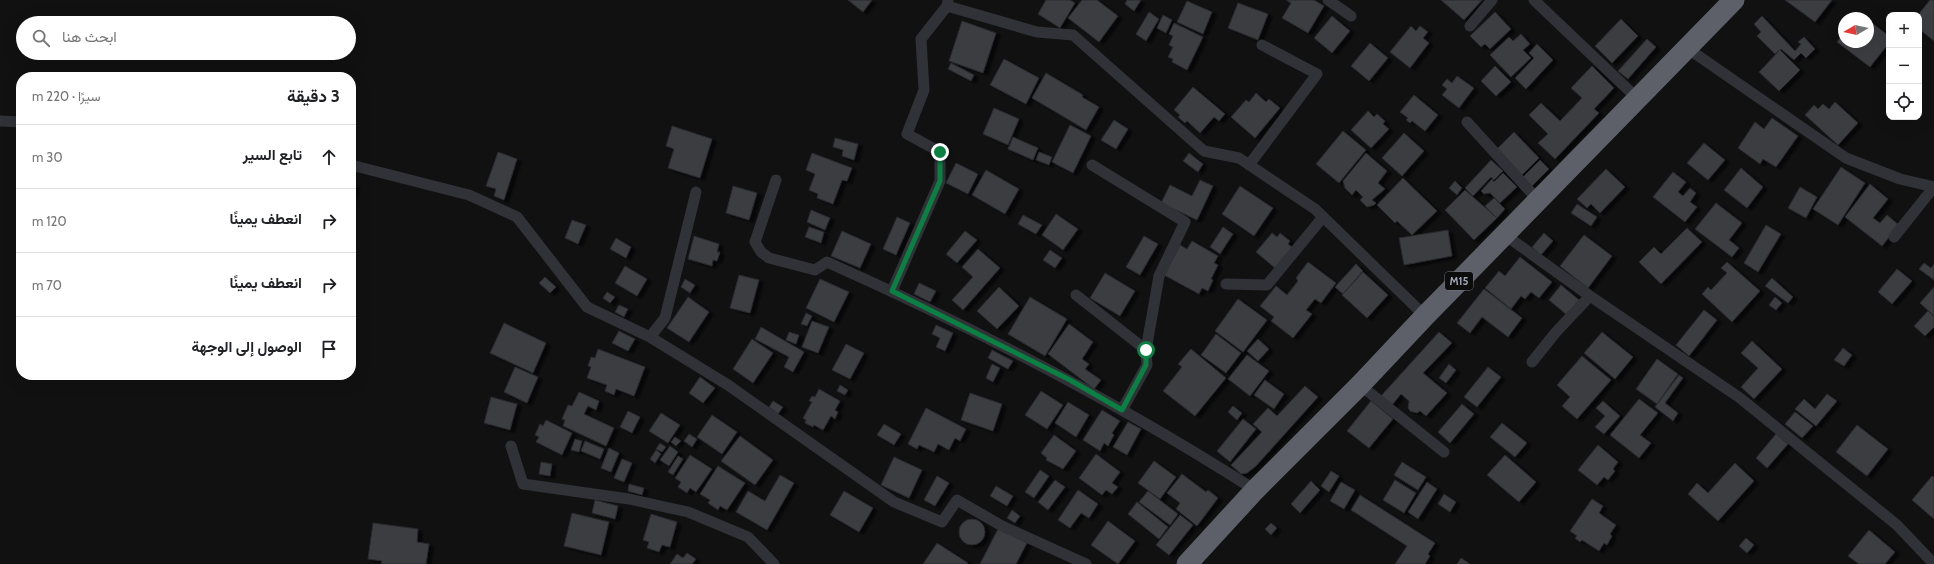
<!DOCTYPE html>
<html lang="ar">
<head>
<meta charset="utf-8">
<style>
	:root { --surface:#fff; --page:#f2f2f2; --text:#202124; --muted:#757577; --line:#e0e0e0 }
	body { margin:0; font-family:Cabin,Vazirmatn,sans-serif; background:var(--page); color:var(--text); direction:rtl }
	.controls { position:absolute; right:12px; top:12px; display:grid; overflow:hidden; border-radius:8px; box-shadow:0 4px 16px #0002 }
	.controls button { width:36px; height:36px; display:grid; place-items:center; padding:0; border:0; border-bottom:1px solid var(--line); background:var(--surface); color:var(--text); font:20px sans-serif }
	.compass { position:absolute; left:1838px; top:12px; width:36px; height:36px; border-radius:50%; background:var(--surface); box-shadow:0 4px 16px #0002; rotate:261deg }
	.stop { position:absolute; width:12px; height:12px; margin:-9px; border:3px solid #0b8043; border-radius:50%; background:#fff }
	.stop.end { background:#0b8043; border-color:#fff; box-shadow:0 1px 4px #0008 }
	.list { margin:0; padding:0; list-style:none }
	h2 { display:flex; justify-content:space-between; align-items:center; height:52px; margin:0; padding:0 16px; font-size:17px }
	h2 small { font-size:13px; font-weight:400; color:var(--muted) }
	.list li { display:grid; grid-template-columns:26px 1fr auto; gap:12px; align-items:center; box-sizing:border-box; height:64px; padding:0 16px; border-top:1px solid var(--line) }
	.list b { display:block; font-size:15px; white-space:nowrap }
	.list em { font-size:13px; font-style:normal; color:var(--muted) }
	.icon { flex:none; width:22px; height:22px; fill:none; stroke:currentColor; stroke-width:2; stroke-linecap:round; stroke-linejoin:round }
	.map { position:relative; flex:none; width:1934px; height:564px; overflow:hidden; direction:ltr }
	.search { position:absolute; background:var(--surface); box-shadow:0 4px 16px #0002; left:16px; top:16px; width:340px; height:44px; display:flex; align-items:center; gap:10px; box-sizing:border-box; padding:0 14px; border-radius:22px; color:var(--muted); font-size:15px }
	.panel { position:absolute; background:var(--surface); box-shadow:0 4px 16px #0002; left:16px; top:72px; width:340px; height:308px; border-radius:16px; direction:rtl }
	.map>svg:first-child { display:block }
</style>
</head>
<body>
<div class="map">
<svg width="1934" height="564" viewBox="0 0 1934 564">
	<defs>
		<filter id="shadow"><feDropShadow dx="4.5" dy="2.5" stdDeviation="1" flood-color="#0009"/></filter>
	</defs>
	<rect width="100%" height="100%" fill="#111112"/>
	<path fill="#3a3c41" stroke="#2a2a2f" filter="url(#shadow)" d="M848,0H872L863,12Z
		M1046,0H1070L1075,3L1060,28L1038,14Z
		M1082,0H1097L1118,16L1099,42L1068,18Z
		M1127,0H1141L1134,11L1125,4Z
		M1286,0H1314L1324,6L1308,33L1282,18L1291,3Z
		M1441,0H1482L1464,20Z
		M1785,0H1832L1815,22Z
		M1930,0H1934V41L1919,29L1918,15Z
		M1187,1L1212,12L1203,34L1177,22Z
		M1238,3L1268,14L1258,40L1228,28Z
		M1149,12L1159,19L1146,41L1136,34Z
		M1495,12L1511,29L1490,49L1485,44L1481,47L1470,36Z
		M1163,15L1172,20L1166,33L1157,28Z
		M1332,16L1350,31L1332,53L1314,38Z
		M1762,16L1795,51L1801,44L1798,42L1804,37L1815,49L1806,58L1801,53L1794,60L1781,49L1775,54L1757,36L1761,32L1754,24Z
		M1621,19L1638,36L1612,63L1595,46Z
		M1868,20L1889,36V43L1870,67L1837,42L1844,33V42H1868Z
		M962,21L996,33L983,73L949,61Z
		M1174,23L1203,37L1187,70L1172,62L1173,59L1168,57L1173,47L1169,45L1173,36L1169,34Z
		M1411,26L1416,31L1420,26L1428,32L1423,38L1429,43L1410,68L1390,52Z
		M1521,34L1530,44L1523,50L1531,58L1511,77L1490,55L1509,37L1513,41Z
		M1647,39L1656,47L1628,79L1618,71Z
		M1370,43L1388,58L1369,81L1351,66Z
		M1537,44L1553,60L1526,89L1515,78L1534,58L1529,53Z
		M1780,50L1800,70L1779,91L1759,72Z
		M1004,59L1039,78L1026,104L990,85Z
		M951,63L974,75L971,81L948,69Z
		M1495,66L1511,82L1496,96L1481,81Z
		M1592,66L1614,88L1594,109L1599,113L1555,159L1538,143L1548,134L1529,115L1541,103L1560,121L1582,98L1571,88Z
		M1046,73L1083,95L1082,97L1099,107L1086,130L1032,98Z
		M1457,76L1474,88L1459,108L1442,95L1447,89L1442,85L1447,79L1452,83Z
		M1193,87L1225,114L1219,121L1214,117L1200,133L1187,121L1185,123L1178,117L1180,115L1174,110Z
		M1256,93L1266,102L1269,99L1280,108L1255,138L1231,117L1246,100L1249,102Z
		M1414,95L1438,115L1425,131L1412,121L1410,123L1406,120L1408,118L1400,112Z
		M1835,102L1858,123L1838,145L1805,115L1814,105L1818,109L1823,104L1829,109Z
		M994,108L1019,119L1008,145L983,134Z
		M1368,111L1374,117L1377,114L1385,121L1383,124L1389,129L1371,148L1351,130Z
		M1772,118L1798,136L1776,167L1763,159L1760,164L1738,148L1755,122L1764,129Z
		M1114,120L1128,129L1116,149L1101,140Z
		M1070,125L1091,136L1073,173L1052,162Z
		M672,126L712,139L700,178L668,168L674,149L666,146Z
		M1343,131L1366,150L1339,183L1316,164Z
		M1514,132L1539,158L1520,177L1495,151Z
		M1404,133L1424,151L1402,176L1382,158Z
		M1013,137L1038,148L1033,160L1008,149Z
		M835,138L858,144L854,160L842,156L843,150L833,147Z
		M1704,143L1725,160L1708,180L1687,163Z
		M498,152L517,159L504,200L494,196L496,189L486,186Z
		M1039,152L1052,157L1049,165L1036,160Z
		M812,153L852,168L847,181L842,180L833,204L817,198L818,194L809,190L815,174L806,170Z
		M1189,153L1203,164L1198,172L1183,161Z
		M1366,153L1387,171L1378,183L1385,189L1372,200L1376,203L1374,205L1367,207L1360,200L1363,197L1356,190L1352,195L1345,188L1343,181Z
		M1491,160L1503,171L1494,180L1491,177L1473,196L1465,188Z
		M1540,160L1549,169L1531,187L1522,178Z
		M956,163L978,174L968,194L946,183Z
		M1841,167L1865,183L1838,225L1813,209Z
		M1741,168L1763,187L1747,208L1724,190Z
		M1606,169L1625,187L1600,213L1591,204L1587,208L1577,199Z
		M986,170L1019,189L1005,214L972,195Z
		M1673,172L1686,182L1678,192L1683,196L1690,188L1696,193L1690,202L1697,207L1685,222L1653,197Z
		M1503,173L1517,187L1500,203L1490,193L1484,194L1481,191L1492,179L1494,182Z
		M1403,178L1437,211L1412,235L1397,221L1395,223L1377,205Z
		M1200,180L1213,186L1197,220L1161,203L1170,185L1192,196Z
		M1455,181L1462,188L1457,195L1449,188Z
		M351,184L355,185L351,202Z
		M1870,184L1888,199L1873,218L1880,223L1887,215L1899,225L1882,246L1845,217Z
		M733,186L757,193L749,220L726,213Z
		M1240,186L1273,208L1254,236L1222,214Z
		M1800,187L1817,197L1806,218L1788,208Z
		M1465,190L1497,218L1474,240L1445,210Z
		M1494,198L1505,209L1497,218L1485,206Z
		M1716,203L1742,223L1729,240L1739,248L1732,257L1695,229Z
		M1577,204L1597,217L1591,226L1571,213Z
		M811,210L830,218L825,230L807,222Z
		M1056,214L1078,229L1063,250L1042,235Z
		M1023,215L1042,225L1036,234L1018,224Z
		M897,217L910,223L896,255L883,249Z
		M572,220L586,225L578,244L565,238Z
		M1766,225L1781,234L1758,272L1744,263Z
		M809,227L824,232L821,243L805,237Z
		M1223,227L1233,234L1220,254L1210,247Z
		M1687,228L1702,242L1661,284L1639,262L1654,247L1661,254Z
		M1448,230L1452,256L1404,265L1399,238Z
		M842,231L871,244L860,268L831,256Z
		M965,231L977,240L957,263L946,254Z
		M1272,233L1277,237L1280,233L1290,241L1288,244L1293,248L1276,269L1256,252Z
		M1544,233L1553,241L1541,255L1532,247Z
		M1584,235L1612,256L1588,288L1560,266Z
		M694,236L719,244L717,252H720L717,261L713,260L712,266L688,259Z
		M1144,236L1158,244L1140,275L1126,267Z
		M616,238L631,247L626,258L610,249Z
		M1192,241L1218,256L1214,263L1218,265L1211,279L1213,280L1208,291L1202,288L1199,294L1164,275L1180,245L1187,249Z
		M978,249L1000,268L963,310L952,300L973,277L962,267Z
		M1050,250L1062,258L1055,268L1043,260Z
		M1520,257L1552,282L1539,298L1531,292L1525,299L1521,296L1511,309L1485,288L1499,271L1505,276Z
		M1308,262L1336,283L1321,303L1315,299L1306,310L1312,314L1293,338L1271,321L1274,317L1260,306L1276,286L1287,295L1298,281L1296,278Z
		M1727,262L1760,291L1732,322L1702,294L1708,287L1711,290L1727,273L1721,268Z
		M1924,263L1931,268L1934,264V280L1919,269Z
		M1356,264L1363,271L1343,294L1335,287Z
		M625,266L647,279L637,296L615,283Z
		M1897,269L1912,281L1892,304L1878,292Z
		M1363,272L1388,295L1367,318L1342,295Z
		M1105,273L1135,291L1120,316L1090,298Z
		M739,275L759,280L750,313L730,308Z
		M545,277L556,287L550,293L539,283Z
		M1772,278L1793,297L1788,303L1765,286Z
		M685,279L695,285L690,293L681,287Z
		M820,279L849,292L834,322L806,308Z
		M919,283L936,291L930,302L914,294Z
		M1561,285L1579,300L1567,315L1549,300Z
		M999,287L1019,306L997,329L977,311Z
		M1934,287V316L1920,303Z
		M1484,289L1522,318L1508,337L1482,317L1470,333L1457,323Z
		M607,292L615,297L610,303L603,298Z
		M688,297L709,312L689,342L667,328Z
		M1030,297L1067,319L1045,356L1008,334Z
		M1775,297L1782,303L1776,310L1769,305Z
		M1238,299L1267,320L1243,352L1215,331Z
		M619,305L628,309L624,317L615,312Z
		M1704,310L1717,320L1689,356L1676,345Z
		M1928,311L1934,317V327L1925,336L1914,326Z
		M806,313L812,316L807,326L801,324Z
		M812,321L829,327L818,353L802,347Z
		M504,323L546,343L533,373L490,353Z
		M1069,324L1093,342L1082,359L1089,364L1085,369L1101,380L1094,389L1048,354Z
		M936,325L953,333L945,351L936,347L940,338L932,334Z
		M761,327L804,352L793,372L784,367L789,357L755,339Z
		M619,331L635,339L628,351L612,343Z
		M789,332L799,335L796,344L786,340Z
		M1439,332L1452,343L1423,373L1447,393L1426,416L1420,411L1417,413L1410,411L1408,408L1409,401L1401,394L1392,405L1381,396Z
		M1602,332L1633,357L1615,379L1584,353Z
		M1216,334L1241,353L1226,373L1201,355Z
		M752,339L773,353L753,383L733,369Z
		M1258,339L1269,349L1258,361L1247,351Z
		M1752,341L1782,369L1754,399L1741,387L1758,368L1741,353Z
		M846,344L864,353L850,379L832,370Z
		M1843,348L1852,355L1844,366L1834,360Z
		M598,349L645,367L634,396L616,389L614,395L605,391L607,385L587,378L591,367L588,366L591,357L595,358Z
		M1191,349L1226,378L1195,416L1163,391L1182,367L1178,364Z
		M992,350L1013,361L1008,369L988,358Z
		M1247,355L1269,371L1250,396L1228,379Z
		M1582,356L1611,380L1577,419L1562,406L1570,397L1557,385Z
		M1657,359L1678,374L1657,404L1636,389Z
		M992,364L1000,368L993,382L986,378Z
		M1449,364L1456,370L1446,383L1439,378Z
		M515,367L538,377L527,403L504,392Z
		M1488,367L1501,377L1477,407L1464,397Z
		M1679,375L1683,378L1665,403L1678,413L1673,421L1655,407Z
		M700,377L715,388L703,403L689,393Z
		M1265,380L1284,394L1274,409L1254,395Z
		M840,385L848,390L845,395L837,391Z
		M1305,386L1318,397L1256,466L1247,473L1241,474L1231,465L1262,432L1253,424L1268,408L1277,416Z
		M819,389L840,401L835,410L838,412L835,419L831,416L823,430L814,425L813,427L805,423L806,420L803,418L812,402L809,401L812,396L815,397Z
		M1041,391L1063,405L1047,429L1025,415Z
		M579,392L599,401L596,410L588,406L584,414L614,428L606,446L563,426L565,420L562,419L568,405L572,406Z
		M970,393L1002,404L993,431L961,420Z
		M1827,394L1837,401L1816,426L1795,409L1804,399L1815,409Z
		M491,397L517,404L510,430L484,423Z
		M1639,399L1658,413L1640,435L1651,443L1639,458L1610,435Z
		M773,401L783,407L778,414L769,407Z
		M1371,401L1393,419L1369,448L1347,431Z
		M1603,401L1620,416L1604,434L1595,427L1605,416L1596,408Z
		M1068,402L1089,415L1076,437L1055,423Z
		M1462,404L1474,414L1450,443L1438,432Z
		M1233,406L1242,413L1237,420L1228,412Z
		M926,408L966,429L960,441L955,438L949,450L938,444L934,452L919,445L917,449L908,444Z
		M1102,410L1120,421L1112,433L1114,435L1108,446L1104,443L1100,451L1083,440Z
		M628,411L640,417L632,433L620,427Z
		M1795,412L1813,426L1802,438L1785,424Z
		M661,413L680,425L668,443L649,431Z
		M712,415L737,432L722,454L697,437Z
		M1243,419L1256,429L1230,462L1217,451Z
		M546,420L572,433L562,455L536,442L539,437L535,435L540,424L543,426Z
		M1128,422L1141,429L1127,455L1113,447Z
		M1502,423L1527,443L1515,457L1490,437Z
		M884,424L901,434L894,445L877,435Z
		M1857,425L1888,449L1867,476L1836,452Z
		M689,434L697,439L692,447L684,441Z
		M1776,434L1788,444L1767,468L1756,458Z
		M1054,435L1076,451L1063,469L1046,460L1047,458L1041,453Z
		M740,436L773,460L755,485L721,461Z
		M675,437L681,441L676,446L671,442Z
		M575,439L582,441L579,452L571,450Z
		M585,441L604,449L600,459L581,451Z
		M660,443L666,447L662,452L656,449Z
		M1598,445L1618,462L1613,469L1615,471L1608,480L1604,477L1597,485L1578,470Z
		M670,446L678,452L669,466L660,460Z
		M609,448L619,453L611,472L601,468Z
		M656,450L661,454L655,463L650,459Z
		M1096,454L1120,472L1112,483L1118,487L1112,494L1106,490L1102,495L1079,478Z
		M690,455L712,469L696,492L690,488L687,493L678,487L681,482L675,478Z
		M1505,455L1536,482L1519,502L1487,475Z
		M678,456L683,459L673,475L668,472Z
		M894,457L922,470L909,498L881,485Z
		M622,459L632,463L624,482L614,478Z
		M1154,461L1176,477L1160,499L1138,483Z
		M541,462L552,464L550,476L539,474Z
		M1402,462L1426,477L1418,490L1394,475Z
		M1735,463L1754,481L1718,521L1688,494L1697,483L1708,493Z
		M718,466L745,483L727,510L720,506L718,510L708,503L710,500L700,494Z
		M1040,470L1049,476L1034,498L1025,492Z
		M1331,471L1339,476L1329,492L1321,486Z
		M1182,474L1206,492L1208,490L1218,498L1197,526L1176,509L1180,503L1167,493Z
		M780,475L794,483L767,530L736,512L748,491L765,501Z
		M937,476L949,483L935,506L924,500Z
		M1932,476L1934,477V519L1912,500Z
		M1055,480L1065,487L1048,510L1038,502Z
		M1395,480L1416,493L1404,513L1383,500Z
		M1311,481L1320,490L1300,513L1291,504Z
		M1341,482L1355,490L1344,509L1330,501Z
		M1427,482L1437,489L1418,519L1408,512Z
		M629,484L644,488L642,495L628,491Z
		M996,486L1013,496L1007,506L990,496Z
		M1078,490L1098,504L1089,518L1081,513L1070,528L1058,520Z
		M844,491L873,508L859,532L830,515Z
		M1148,491L1178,514L1170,525L1139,502Z
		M1444,494L1456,502L1450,512L1438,504Z
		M1360,495L1435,543L1428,554L1430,556L1425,564H1395L1407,546L1351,510Z
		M1592,499L1603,506L1599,513L1616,525L1610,534L1612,536L1607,545L1604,543L1599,551L1582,540L1580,542L1575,538L1577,536L1570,531Z
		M595,500L618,506L615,519L592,513Z
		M1137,502L1168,527L1159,539L1128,514Z
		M1012,510L1020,516L1015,523L1007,518Z
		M572,513L609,522L601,555L564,546Z
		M651,514L677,522L670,547L662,545L659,552L647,548L649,542L643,540Z
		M1180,515L1193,525L1169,555L1156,545Z
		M959 532a13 13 0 1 1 26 0a13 13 0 1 1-26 0Z
		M1108,521L1135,541L1118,564L1091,545Z
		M373,523L418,529L417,542L429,544L426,564H381L382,561L368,559Z
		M1271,523L1277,528L1271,535L1265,529Z
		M998,529L1027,543L1016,564H980Z
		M1869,530L1895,552L1885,564H1859L1848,556Z
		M1746,538L1754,545L1747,553L1739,546Z
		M937,543L968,563L967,564H923Z
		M687,553L696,559L692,564H670L677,554L683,558Z
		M1461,558L1470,564H1457Z"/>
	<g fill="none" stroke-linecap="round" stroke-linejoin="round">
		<path stroke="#313238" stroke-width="11" d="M1328,0L1351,16
			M1534,0L1638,99
			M947,6L1037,32L1073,35L1204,151L1239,158L1315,209L1425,316
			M1470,26L1492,0
			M1687,48L1846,158L1900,179L1934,187
			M0,121L21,122
			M1467,122L1538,200
			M351,165L469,195L517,217L587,307L650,337L728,385L894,502L942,522L957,500L1002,526L1086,564
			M1092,165L1185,222L1159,276L1146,350L1147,365L1122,410
			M1249,165L1317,74L1262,45
			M776,180L755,242L761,252L769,258L815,270L827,262C975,328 1119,403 1255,490
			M1505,235L1590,296L1740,398L1897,525L1934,564
			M1894,237L1934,187
			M1226,284L1267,285L1323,217
			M892,291L940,181V152L907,134L924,90L921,39L947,6L948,0
			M1076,295L1146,350
			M650,337L665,318L696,192
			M1532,362L1556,332L1590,296
			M1360,385L1444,452
			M511,446L523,484L629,499L688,512L748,537L774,564"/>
		<path stroke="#5d6069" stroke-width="21" d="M1187,564L1255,490L1360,385L1425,316L1734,0"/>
	</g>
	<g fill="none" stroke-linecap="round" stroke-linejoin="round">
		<path stroke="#0b8043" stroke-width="5" d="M940,152V181L892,291L1070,380L1122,410L1146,365V350"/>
	</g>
	<g text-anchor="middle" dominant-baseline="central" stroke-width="4" stroke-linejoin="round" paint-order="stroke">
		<rect fill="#0c0c0d" stroke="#747883" stroke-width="1" x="1445" y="272" width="28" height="18" rx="3"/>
		<g font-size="11" font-weight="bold" fill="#a0a7b5">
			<text x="1459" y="281">M15</text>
		</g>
	</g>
</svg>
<div class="controls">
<button>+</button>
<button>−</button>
<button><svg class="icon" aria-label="locate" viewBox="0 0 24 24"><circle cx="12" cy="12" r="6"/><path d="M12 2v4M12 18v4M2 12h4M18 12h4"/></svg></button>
</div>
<svg class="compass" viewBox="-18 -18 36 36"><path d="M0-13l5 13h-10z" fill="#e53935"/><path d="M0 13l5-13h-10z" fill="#757577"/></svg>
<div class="stop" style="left:1146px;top:350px"></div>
<div class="stop end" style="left:940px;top:152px"></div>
<div class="search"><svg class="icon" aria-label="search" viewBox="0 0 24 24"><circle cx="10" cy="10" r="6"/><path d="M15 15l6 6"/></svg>ابحث هنا</div>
<section class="panel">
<h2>3 دقيقة<small>سيرًا · 220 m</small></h2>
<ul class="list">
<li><svg class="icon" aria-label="ahead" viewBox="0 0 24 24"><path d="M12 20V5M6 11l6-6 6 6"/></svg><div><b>تابع السير</b></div><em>30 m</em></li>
<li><svg class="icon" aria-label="right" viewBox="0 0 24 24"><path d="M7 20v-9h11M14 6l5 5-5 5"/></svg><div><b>انعطف يمينًا</b></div><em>120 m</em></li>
<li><svg class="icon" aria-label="right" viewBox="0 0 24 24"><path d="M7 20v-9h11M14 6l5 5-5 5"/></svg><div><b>انعطف يمينًا</b></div><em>70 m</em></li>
<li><svg class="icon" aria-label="arrive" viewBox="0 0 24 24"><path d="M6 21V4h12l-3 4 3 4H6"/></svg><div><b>الوصول إلى الوجهة</b></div></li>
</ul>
</section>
</div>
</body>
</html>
